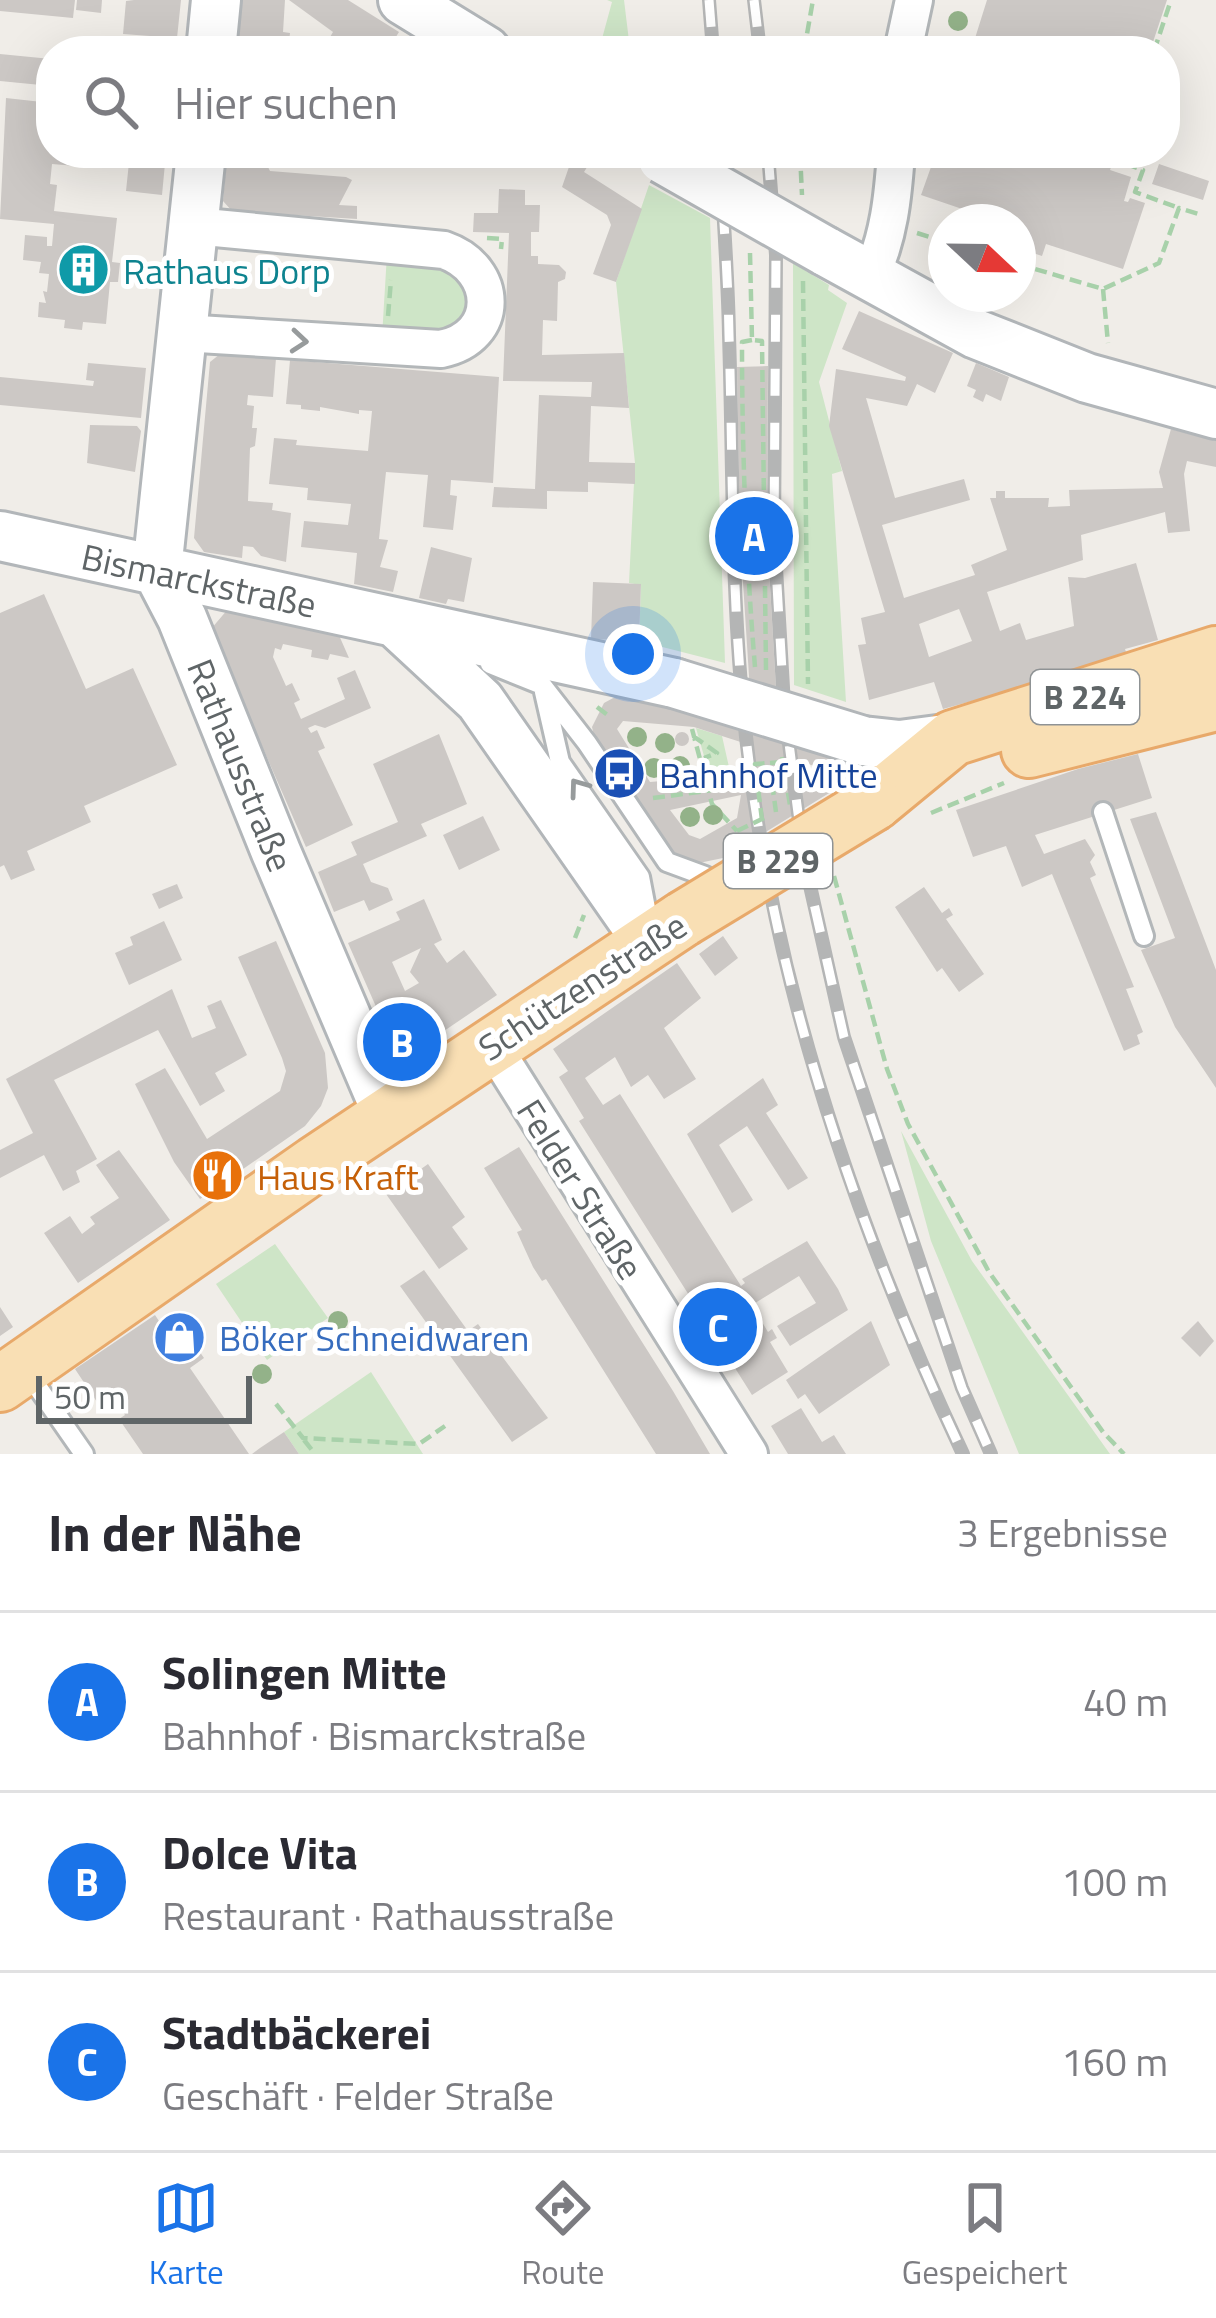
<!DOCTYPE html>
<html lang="de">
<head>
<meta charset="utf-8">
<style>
	:root { --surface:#fff; --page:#f2f2f3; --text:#2b2b33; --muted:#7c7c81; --line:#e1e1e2; --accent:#1a73e8 }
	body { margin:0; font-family:"Titillium Web",sans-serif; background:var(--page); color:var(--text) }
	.compass { position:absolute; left:928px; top:204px; width:108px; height:108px; border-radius:50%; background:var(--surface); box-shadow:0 12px 48px #0002; rotate:112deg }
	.scale { position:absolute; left:36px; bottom:30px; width:216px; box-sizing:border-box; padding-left:12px; border:6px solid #5f6567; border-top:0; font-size:33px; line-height:42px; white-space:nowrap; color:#5f6567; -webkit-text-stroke:9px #fff; paint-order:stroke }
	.you { position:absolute; left:633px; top:654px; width:42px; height:42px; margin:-30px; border:9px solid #fff; border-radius:50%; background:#1a73e8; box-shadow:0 0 0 18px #1a73e833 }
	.badge { display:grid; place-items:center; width:78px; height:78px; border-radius:50%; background:var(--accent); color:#fff; font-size:39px; font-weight:700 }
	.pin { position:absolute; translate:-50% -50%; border:6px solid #fff; box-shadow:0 3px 12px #0006 }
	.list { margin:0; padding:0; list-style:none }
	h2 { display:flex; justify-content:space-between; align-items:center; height:156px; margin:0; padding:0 48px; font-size:51px }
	h2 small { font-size:39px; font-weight:400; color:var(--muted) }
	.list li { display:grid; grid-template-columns:78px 1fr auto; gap:36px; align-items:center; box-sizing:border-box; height:180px; padding:0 48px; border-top:3px solid var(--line) }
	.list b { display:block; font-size:45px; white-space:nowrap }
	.list p { margin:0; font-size:39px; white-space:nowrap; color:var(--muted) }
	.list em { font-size:39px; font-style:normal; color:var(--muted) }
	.icon { flex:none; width:66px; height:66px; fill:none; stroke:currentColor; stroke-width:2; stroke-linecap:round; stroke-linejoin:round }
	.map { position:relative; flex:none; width:1216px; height:1454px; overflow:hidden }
	.search { position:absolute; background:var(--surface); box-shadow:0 12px 48px #0002; left:36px; right:36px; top:36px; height:132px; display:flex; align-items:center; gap:30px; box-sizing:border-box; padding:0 42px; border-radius:48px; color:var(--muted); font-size:45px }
	.sheet { height:696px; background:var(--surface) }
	nav { display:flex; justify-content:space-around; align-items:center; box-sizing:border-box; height:168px; border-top:3px solid var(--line); background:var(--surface); font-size:33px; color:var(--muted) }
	nav a { display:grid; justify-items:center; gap:6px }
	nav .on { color:var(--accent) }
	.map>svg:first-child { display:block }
</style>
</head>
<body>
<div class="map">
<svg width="1216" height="1454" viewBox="0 0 1216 1454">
	<rect width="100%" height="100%" fill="#f0ede8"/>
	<path fill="#cee5c7" d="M607,0H624L629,41L690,36L692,51H593L591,44L600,46L612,2Z
		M649,185L710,218L725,663L639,641L641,585L629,583L635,463L616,282Z
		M387,254L472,277L464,330L382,337Z
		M793,263L829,285L828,290L847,303L819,382L842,471L832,474L846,702L794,685Z
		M696,728L722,736L731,776L710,777Z
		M901,1131L972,1261L1110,1454H1019L931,1241Z
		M275,1244L328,1318L267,1360L216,1284Z
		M371,1372L423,1454H299L284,1432Z"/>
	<path fill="#ccc8c5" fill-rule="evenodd" d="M0,0H75L73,18L0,11Z
		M77,0H102L101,13L76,10Z
		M134,0H181L177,38L123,34L126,1Z
		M242,0H285L283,32L290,33L288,51H237Z
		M289,0H348L399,32L387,51H327L323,49L333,32Z
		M987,0H1167L1150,51H971Z
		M0,54L51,59V86L0,81Z
		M6,98L51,103V153H77L76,166L52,164L50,184L57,185L54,211L117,218L112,262L120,263L118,282H110L106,324L83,322L82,330L64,328L65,320L38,317L39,302L46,303L43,291L47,292L49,274L39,273L41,262L23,260L25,235L47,237V246H52L54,224L0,219Z
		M130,153H166L162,195L126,191Z
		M227,153H273L272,159L265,161L270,171L346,177L352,180L339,205L357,206V219L232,211L223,201Z
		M553,153H596L584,172L642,209L616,282L593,274L611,225L607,215L562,187L570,164Z
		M936,153H1116L1110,170L1131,177L1124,201L1128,202L1130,198L1145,203L1123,269L1046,244L1042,256L1018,248V222H974L977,214L921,195Z
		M1159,164L1209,181L1203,200L1152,184Z
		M499,189L525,190V205H540L539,232H531V256H538V264L559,265L566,272L565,279L558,282L557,321L543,320L542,355L624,353L629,408L591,406L589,462L635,463V484L588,482V492L547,491V509L492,507L494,487L535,489L539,395L591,397L592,382L503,381L509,233L473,232L474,213H498Z
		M859,311L953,353L935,393L917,384L907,406L866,398L895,498L964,479L970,500L882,525L904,598L975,575L971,565L1007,550L990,498H996V491H1005V498H1049L1048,507L1070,506L1069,490L1163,488L1159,472L1171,429L1216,441V467L1187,461L1184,474L1190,531L1168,533L1165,512L1081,535L1083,560L987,592L1000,631L1020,623L1026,640L1074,626L1068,577L1085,578L1136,563L1158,640L1125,649L1128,658L943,709L934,682L869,700L858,645L866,644L861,618L885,612L829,426L836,369L905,381L906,377L842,349ZM959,609L972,641L929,657L919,624Z
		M220,354L276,358L273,397L248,395L247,405L254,406L252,428H257L255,446L250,448L248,501L273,503L272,510L291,513L286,562L261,556L253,547L243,546L242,558L204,552L194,538L210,362Z
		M290,360L499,377L493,483L451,480L450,495L457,496L453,530L423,527L428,475L386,472L379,539L388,540L380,567L398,571L393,592L354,584L357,553L301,547L304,521L348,525L351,504L307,500L308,488L269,484L274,438L297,440L296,445L368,451L372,411L359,410V414L320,407V411L301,409V405L286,404Z
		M88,363L146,368L141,418L0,405V377L93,386L94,381L86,380Z
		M976,363L1009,377L1001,401L986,394L983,402L973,397L976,390L967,386Z
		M768,366L767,535L777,705L751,707L740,536L737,367Z
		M90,425L137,426L141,431L135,472L87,463Z
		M431,547L472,558L464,602L448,599L446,604L419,598Z
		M593,582L641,584L639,641L591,639Z
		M44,594L86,689L133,668L177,765L84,806L91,822L27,851L35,870L11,880L4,865L0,867V613Z
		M228,609L338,633L349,658L330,654L328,660L311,657L312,650L283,644L281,650L275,648L273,657L286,686L292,683L300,700L294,703L301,719L345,699L337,678L355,670L371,708L325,728L315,725L308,728L311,733L317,730L325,748L318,751L353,825L306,847L211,629Z
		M638,696L847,757V777L839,787L723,858L694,864L679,858L666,846L595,740L592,727L604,703L615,697ZM623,721L694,727L750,745L745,774L650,782L617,729ZM790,757L819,768L796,781ZM741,795L737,818L700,839L689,835L670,810Z
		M675 739a7 7 0 1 1 14 0a7 7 0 1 1-14 0Z
		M439,734L467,804L421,824L427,836L363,864L371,882L388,888L393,900L369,911L364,900L334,912L318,872L357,855L351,842L398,822L373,764Z
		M1138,754L1152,798L1035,835L1044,854L1085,839L1095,855L1090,862L1096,875L1090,878L1134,987L1126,989L1143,1032L1137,1035L1140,1044L1124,1051L1052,874L1022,887L1006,846L973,857L956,810L1078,769Z
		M1156,812L1216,970V1088L1175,1027L1141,950L1175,938L1130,819Z
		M483,816L500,850L459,870L443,835Z
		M177,884L183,898L159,909L152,894Z
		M924,887L942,913L949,908L953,915L946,919L984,974L959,992L942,968L937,972L895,907Z
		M424,899L442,940L434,944L447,963L464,950L497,995L416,1050L392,1043L348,943L400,920L396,912ZM421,948L410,972L419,983L405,991L392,962Z
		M164,921L182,960L129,985L115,953L133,945L130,937Z
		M723,936L738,958L715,976L699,954Z
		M276,941L325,1053L328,1088L321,1106L305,1126L200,1199L174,1162L135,1084L165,1068L207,1139L280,1091L286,1071L282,1058L238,957Z
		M677,963L701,998L664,1028L696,1079L664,1099L648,1075L631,1087L615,1057L585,1078L603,1105L620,1094L741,1286L745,1283L742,1279L807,1241L838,1289L848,1310L790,1346L777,1326L816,1303L799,1276L752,1305L768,1332L772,1329L777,1338L770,1342L788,1372L752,1395L579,1121L584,1118L559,1077L568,1071L553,1049Z
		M172,989L192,1038L216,1028L207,1006L221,1000L247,1055L215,1073L225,1091L200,1106L158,1030L54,1080L97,1159L76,1171L80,1182L63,1191L44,1155L0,1178V1150L33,1133L6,1079Z
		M763,1078L778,1105L766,1113L808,1178L788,1190L747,1126L719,1145L753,1200L732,1213L687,1134Z
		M519,1147L673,1391L710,1454H656L546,1279L542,1281L533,1267L517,1232L522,1230L484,1168Z
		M119,1150L170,1220L78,1283L44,1233L70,1216L82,1234L95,1224L90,1217L119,1198L96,1165Z
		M428,1164L465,1217L452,1227L468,1249L439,1269L386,1194Z
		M424,1270L468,1331L478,1324L548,1418L512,1442L400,1286Z
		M0,1307L13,1327L0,1336Z
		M172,1312L204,1358L190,1368L249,1454H143L119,1419L125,1415L115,1399L101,1408L75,1369L155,1315L159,1321Z
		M871,1321L890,1365L819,1414L805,1394L798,1399L786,1380Z
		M1198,1321L1214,1341L1200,1357L1181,1338Z
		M801,1408L822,1442L834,1435L846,1454H788L771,1426Z
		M284,1432L299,1454H252L260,1448Z"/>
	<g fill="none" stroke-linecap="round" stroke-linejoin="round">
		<defs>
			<path id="lane" d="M490,664L542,685L587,743L667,862L705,876
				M544,692L560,762L640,877L648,919
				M1103,812L1144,936
				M25,1369L84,1454"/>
			<path id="street" d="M903,51L914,0
				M870,277C889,238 893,196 896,153
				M182,333L441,349C501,337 499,269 444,250L194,226
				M492,1045L749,1454"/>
			<path id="secondary" d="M403,0L486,51
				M211,51L216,0
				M201,153L157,570L182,618L276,852L388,1115
				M825,251L976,334L1087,378L1216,414
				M0,536L674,683
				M398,625L480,701L648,942
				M863,741L900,745L953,738"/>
			<path id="primary" d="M1029,750L1216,703
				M874,803L953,738L1216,654
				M0,1384L315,1164L683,919"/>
		</defs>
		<use href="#lane" stroke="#b3b7b9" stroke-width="24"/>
		<use href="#street" stroke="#b3b7b9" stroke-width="42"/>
		<use href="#secondary" stroke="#b2b6b9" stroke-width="54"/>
		<use href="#primary" stroke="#e8a96a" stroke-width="60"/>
		<path stroke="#a8d1aa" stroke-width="4.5" stroke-dasharray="12 6" stroke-linecap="butt" d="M522,41L538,51
			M664,51L667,38
			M804,51L813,0
			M1154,51L1171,0
			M610,153L626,162
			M746,153L747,158
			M759,153V157
			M800,153L802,195
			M1119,153L1116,160L1143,170L1135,192L1179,208
			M917,233L946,242
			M487,238L502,239L501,249
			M750,253L752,340L762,341L766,670
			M1018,264L1103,289L1159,263L1179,208L1202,215
			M803,281L808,684
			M1103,289L1108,343
			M388,316L391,280
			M752,340L742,342C742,450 746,559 755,667
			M597,707L609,716
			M692,729L712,804L737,831
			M693,736L717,753L704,758
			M782,757L790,805
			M770,763L783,762
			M772,783L776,812
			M653,798L707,791
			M931,813L1004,783
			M834,876L887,1069L908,1124L989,1272L1103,1432L1124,1454
			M575,938L584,915
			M276,1404L303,1438L419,1444L445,1426
			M304,1440L315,1454"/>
		<use href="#lane" stroke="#fff" stroke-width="18"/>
		<use href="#street" stroke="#fff" stroke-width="36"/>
		<use href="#secondary" stroke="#fff" stroke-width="48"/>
		<use href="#primary" stroke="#f9dfb4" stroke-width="54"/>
		<defs>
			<path id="rail" d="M709,0L713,51
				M754,0L760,51
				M720,153C723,214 728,274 729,335C733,459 731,584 743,707C767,967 852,1219 963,1454
				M768,153L776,255L774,534L784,705L804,859L844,1037L962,1388L991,1454"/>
		</defs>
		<use href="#rail" stroke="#b4b5b5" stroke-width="14"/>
		<use href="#rail" stroke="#fff" stroke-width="9" stroke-dasharray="27" stroke-linecap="butt"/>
		<defs>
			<path id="secondary-bridge" d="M663,159L825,251
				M674,683L863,741"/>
			<path id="primary-bridge" d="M683,919L874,803"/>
		</defs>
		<use href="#secondary-bridge" stroke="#b2b6b9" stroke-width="54" stroke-linecap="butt"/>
		<use href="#primary-bridge" stroke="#e8a96a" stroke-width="60" stroke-linecap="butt"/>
		<path stroke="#a8d1aa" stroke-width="4.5" stroke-dasharray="12 6" stroke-linecap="butt" d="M709,790L757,784
			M762,820L755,764L770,763
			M737,831L764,818"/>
		<use href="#secondary-bridge" stroke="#fff" stroke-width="48"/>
		<use href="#primary-bridge" stroke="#f9dfb4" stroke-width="54"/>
	</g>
	<g fill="#93b289">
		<circle cx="958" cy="21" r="10"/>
		<circle cx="226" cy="273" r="10"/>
		<circle cx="637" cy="737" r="10"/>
		<circle cx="665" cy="743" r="10"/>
		<circle cx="680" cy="766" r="10"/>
		<circle cx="654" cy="768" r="10"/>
		<circle cx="713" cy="815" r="10"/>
		<circle cx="690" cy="817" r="10"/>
		<circle cx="338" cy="1321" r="10"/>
		<circle cx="262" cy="1374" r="10"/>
	</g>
	<defs><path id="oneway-chevron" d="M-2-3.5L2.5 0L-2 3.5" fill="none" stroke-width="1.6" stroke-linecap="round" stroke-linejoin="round" transform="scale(3)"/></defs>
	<g stroke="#979b9c">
		<use href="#oneway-chevron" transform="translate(299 341) rotate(5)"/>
		<use href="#oneway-chevron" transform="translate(578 787) rotate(-126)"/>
	</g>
	<defs>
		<symbol id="building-disc" viewBox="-11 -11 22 22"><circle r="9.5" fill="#0f9aa8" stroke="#fff"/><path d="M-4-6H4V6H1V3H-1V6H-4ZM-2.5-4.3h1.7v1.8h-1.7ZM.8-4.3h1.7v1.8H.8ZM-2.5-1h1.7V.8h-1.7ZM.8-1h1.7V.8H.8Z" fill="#fff"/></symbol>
		<symbol id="bus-disc" viewBox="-11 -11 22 22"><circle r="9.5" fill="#1a4fb4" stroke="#fff"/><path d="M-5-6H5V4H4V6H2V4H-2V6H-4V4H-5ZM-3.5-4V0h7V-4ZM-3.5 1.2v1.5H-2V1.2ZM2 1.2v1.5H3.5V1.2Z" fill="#fff"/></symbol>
		<symbol id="restaurant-disc" viewBox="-11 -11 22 22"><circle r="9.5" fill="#e8710a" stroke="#fff"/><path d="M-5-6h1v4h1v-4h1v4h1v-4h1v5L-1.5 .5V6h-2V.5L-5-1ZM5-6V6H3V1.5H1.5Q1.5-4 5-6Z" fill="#fff"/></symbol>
		<symbol id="shop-disc" viewBox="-11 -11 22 22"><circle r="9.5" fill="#3f7fe0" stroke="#fff"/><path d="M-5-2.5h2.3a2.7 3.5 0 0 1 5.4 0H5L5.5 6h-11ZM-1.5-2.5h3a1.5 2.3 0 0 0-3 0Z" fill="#fff"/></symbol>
	</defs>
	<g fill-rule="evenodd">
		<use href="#building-disc" x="54" y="240" width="59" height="59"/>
		<use href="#bus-disc" x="590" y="744" width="59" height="59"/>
		<use href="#restaurant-disc" x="188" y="1146" width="59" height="59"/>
		<use href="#shop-disc" x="150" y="1308" width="59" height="59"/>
	</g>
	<g text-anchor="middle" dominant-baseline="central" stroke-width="10" stroke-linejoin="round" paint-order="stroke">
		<g fill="#fff" stroke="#8f9395" stroke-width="3">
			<rect x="1031" y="670" width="108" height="54" rx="9"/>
			<rect x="724" y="834" width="108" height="54" rx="9"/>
		</g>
		<g font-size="33" font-weight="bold" fill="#5f6567">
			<text x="1085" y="697">B 224</text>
			<text x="778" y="861">B 229</text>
		</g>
		<g font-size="36" fill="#0d838f" stroke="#fff" text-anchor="start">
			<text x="123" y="270">Rathaus Dorp</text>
		</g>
		<g font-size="36" fill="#5f6567" stroke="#fff">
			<text transform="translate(199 580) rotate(12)">Bismarckstraße</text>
			<text transform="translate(241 765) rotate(68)">Rathausstraße</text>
			<text transform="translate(582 986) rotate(-33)">Schützenstraße</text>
			<text transform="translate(581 1189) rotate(58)">Felder Straße</text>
		</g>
		<g font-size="36" fill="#164399" stroke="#fff" text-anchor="start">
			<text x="659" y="774">Bahnhof Mitte</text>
		</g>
		<g font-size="36" fill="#c56008" stroke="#fff" text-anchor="start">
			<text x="257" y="1176">Haus Kraft</text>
		</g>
		<g font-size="36" fill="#366cbe" stroke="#fff" text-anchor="start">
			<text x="219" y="1337">Böker Schneidwaren</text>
		</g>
	</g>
</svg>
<svg class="compass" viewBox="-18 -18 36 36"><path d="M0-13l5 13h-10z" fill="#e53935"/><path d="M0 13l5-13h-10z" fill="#7c7c81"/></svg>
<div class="scale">50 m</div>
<div class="you"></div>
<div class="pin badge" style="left:754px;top:536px">A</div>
<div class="pin badge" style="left:402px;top:1042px">B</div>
<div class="pin badge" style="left:718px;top:1327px">C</div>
<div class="search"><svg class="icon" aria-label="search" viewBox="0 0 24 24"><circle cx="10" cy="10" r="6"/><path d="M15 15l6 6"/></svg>Hier suchen</div>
</div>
<section class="sheet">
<h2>In der Nähe<small>3 Ergebnisse</small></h2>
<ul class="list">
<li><span class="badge">A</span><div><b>Solingen Mitte</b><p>Bahnhof · Bismarckstraße</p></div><em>40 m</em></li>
<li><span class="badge">B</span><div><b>Dolce Vita</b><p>Restaurant · Rathausstraße</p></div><em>100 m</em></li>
<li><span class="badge">C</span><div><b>Stadtbäckerei</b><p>Geschäft · Felder Straße</p></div><em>160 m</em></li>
</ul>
</section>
<nav>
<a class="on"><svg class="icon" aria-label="map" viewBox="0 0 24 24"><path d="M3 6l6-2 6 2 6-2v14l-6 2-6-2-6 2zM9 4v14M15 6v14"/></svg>Karte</a>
<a><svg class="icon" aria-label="directions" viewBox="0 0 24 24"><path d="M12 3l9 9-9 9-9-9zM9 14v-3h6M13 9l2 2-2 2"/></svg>Route</a>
<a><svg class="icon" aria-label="saved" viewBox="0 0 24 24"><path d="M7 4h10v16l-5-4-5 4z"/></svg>Gespeichert</a>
</nav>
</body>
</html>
